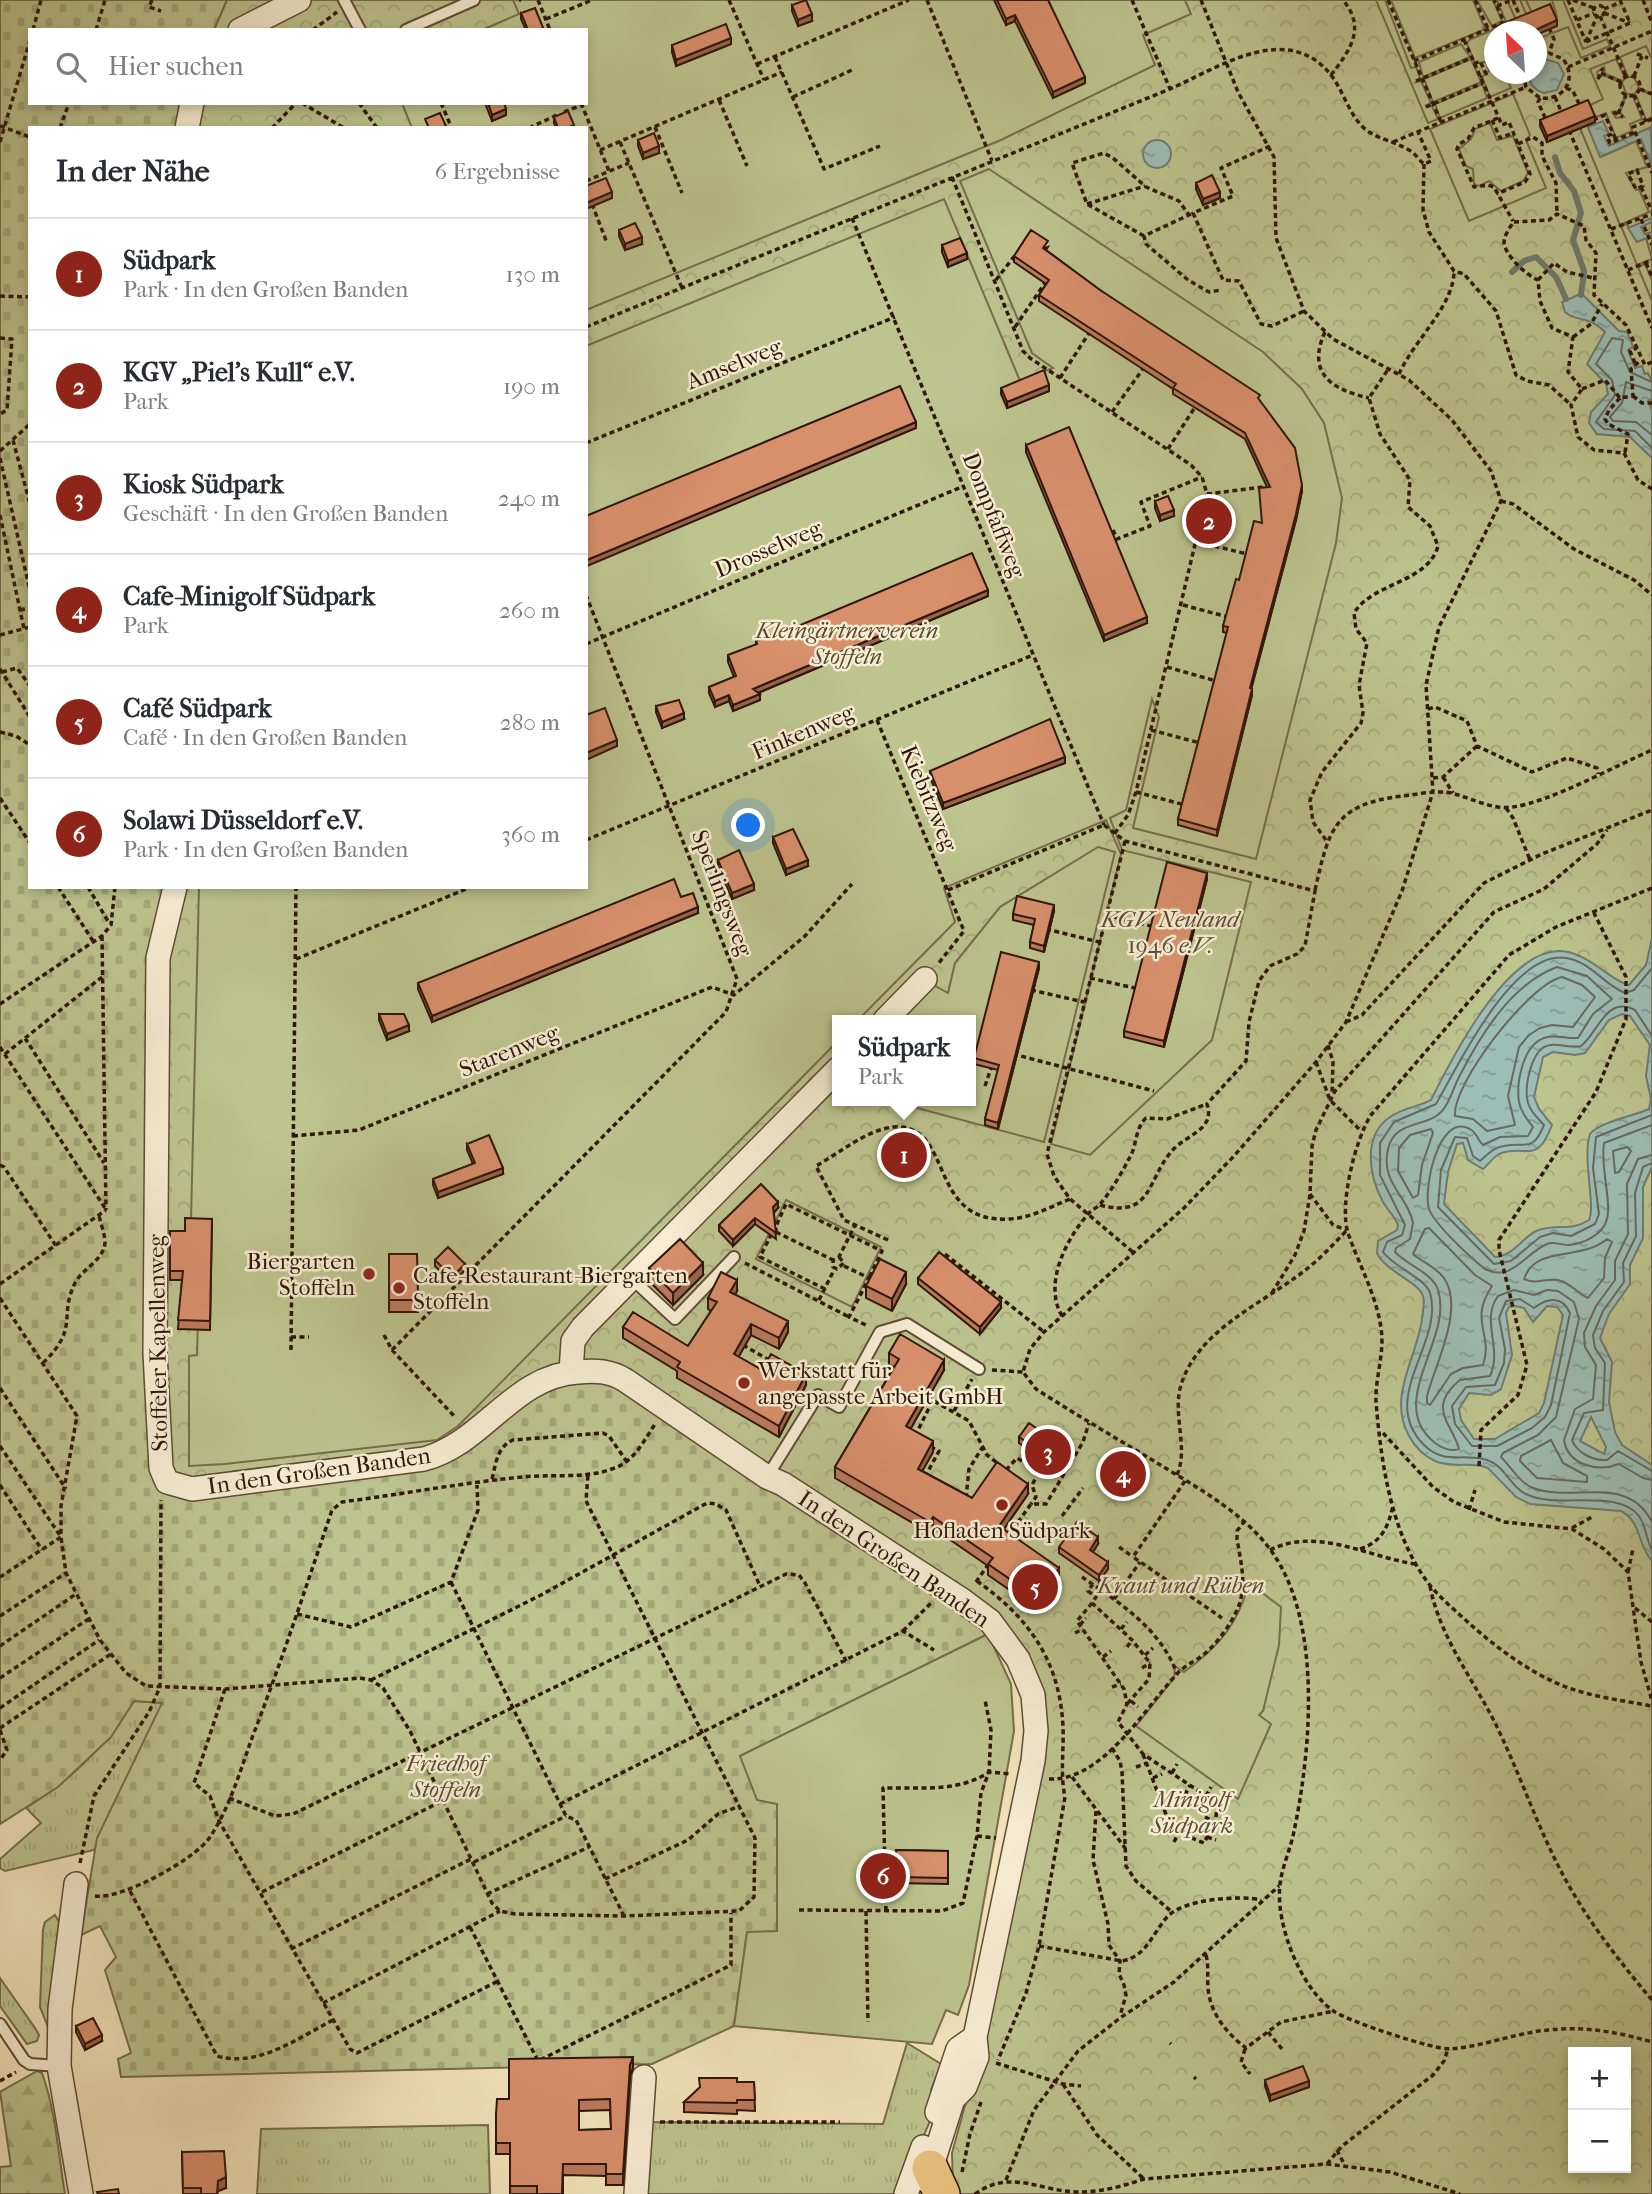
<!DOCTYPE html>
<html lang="de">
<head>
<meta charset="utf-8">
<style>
	:root { --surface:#fff; --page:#f7f7f7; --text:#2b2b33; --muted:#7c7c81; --line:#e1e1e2; --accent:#8f2418 }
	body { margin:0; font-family:"IM FELL French Canon",serif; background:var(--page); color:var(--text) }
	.controls { position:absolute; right:21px; bottom:21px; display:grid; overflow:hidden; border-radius:0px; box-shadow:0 4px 10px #0003 }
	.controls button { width:63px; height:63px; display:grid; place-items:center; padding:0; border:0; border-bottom:2px solid var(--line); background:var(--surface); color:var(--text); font:35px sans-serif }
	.compass { position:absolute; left:1484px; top:21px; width:63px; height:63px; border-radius:50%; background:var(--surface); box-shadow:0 4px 10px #0003; rotate:335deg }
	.you { position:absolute; left:749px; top:826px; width:24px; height:24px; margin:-18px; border:5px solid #fff; border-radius:50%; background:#1a73e8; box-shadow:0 0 0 10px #1a73e833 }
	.badge { display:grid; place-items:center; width:46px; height:46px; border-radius:50%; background:var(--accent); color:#fff; font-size:23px; font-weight:700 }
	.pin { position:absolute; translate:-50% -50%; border:4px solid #fff; box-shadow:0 2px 7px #0006 }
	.popup { position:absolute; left:832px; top:1015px; width:144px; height:91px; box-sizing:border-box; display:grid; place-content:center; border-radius:0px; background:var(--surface); filter:drop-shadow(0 2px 5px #0005); font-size:23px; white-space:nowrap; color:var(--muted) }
	.popup b { font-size:26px; color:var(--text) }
	.popup::after { content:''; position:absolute; left:50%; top:100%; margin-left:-14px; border:14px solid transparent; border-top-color:var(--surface) }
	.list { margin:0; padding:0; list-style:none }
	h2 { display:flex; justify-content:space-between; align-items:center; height:91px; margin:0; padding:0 28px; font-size:30px }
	h2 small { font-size:23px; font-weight:400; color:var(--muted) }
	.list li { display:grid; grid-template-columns:46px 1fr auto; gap:21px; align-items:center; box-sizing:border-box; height:112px; padding:0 28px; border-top:2px solid var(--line) }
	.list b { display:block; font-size:26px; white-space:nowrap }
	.list p { margin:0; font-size:23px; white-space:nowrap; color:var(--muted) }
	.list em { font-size:23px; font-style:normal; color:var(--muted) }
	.icon { flex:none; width:38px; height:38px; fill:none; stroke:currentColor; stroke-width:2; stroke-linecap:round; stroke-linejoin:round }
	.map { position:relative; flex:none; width:1652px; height:2194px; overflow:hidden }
	.search { position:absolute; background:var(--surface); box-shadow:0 4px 10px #0003; left:28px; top:28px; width:560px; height:77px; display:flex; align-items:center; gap:18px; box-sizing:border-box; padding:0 24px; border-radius:0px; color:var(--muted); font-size:26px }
	.panel { position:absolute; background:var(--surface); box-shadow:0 4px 10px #0003; left:28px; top:126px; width:560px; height:763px; border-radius:0px }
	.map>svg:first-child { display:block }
</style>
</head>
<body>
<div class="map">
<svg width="1652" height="2194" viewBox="0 0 1652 2194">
	<defs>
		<pattern id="grass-tufts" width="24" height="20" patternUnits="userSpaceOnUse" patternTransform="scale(1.75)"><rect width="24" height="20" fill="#bdc48e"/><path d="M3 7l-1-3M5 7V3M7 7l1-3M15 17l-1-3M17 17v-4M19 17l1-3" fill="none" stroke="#a3a879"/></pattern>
		<pattern id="forest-firs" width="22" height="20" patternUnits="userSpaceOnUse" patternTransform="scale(1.75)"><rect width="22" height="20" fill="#bdc48e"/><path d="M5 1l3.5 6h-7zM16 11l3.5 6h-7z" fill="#a3a879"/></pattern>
		<pattern id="cemetery-stones" width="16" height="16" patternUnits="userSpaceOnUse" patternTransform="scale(1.75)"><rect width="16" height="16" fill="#bdc48e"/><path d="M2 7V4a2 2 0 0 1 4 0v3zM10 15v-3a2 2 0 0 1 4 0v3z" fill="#a3a879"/></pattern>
		<pattern id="park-crowns" width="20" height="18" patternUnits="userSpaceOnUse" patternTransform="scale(1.75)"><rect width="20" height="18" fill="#bdc48e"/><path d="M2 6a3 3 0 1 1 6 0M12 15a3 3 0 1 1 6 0" fill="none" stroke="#a3a879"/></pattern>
		<pattern id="water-ripples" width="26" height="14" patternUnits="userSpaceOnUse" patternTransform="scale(1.75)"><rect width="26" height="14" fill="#9dbeb6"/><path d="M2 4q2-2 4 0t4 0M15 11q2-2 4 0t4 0" fill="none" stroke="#809992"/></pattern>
	</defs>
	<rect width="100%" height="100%" fill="#f3e4bb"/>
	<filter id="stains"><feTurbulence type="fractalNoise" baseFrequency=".00286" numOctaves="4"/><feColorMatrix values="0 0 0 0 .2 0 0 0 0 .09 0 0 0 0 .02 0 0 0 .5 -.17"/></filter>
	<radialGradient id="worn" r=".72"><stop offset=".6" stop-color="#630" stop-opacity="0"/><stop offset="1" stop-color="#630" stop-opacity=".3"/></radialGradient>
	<path fill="url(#grass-tufts)" stroke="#766d4c" stroke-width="2" d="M134,1701L163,1703L94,1850L5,1871L0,1868V1859L41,1823L26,1808C73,1778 104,1748 134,1701Z
		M55,1915L59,1922L48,2027L40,2007L43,1930L45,1922Z
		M0,1978L35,2028L39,2035L37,2041L27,2044L0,2006Z
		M907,2043L941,2064L931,2090L941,2095L899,2194H641L645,2122L883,2124Z
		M488,2125L490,2194H257L261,2129Z"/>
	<path fill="url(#forest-firs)" stroke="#766d4c" stroke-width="2" d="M37,2071L42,2073C56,2112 58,2153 65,2194H0V2167L11,2166L0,2092Z"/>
	<path fill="url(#cemetery-stones)" stroke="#766d4c" stroke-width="2" d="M0,0H227L214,30H30V103H195L192,128H30V887H174L530,1386L625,1380L988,1634L740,1756L777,1804V1932L747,1933L734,2026L652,2064L121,2077L118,2059L131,2053L105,1970L116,1957L100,1926L81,1935L97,1838L162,1703L134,1701L111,1737L58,1787L0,1824Z"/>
	<path fill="url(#park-crowns)" stroke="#766d4c" stroke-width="2" fill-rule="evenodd" d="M227,0H1652V2194H960L953,2186L952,2153L984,2036L1030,1724L1016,1673L988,1634L625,1380L571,1372L450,1451L190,1489L160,1467L156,957L174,887H586V128H192L195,103H586V30H214ZM1494,32H1536V74H1494ZM838,1020H970V1101H838ZM1573,2052H1626V2168H1573Z"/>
	<path fill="#bdc48e" stroke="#766d4c" stroke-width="2" fill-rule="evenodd" d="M513,0H1185L1191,14L1143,35L1155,65L1001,140L586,310V128H412L402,103H586V30H482L519,14Z
		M1376,0H1385L1411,68L1416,67L1420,78L1416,82L1421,81L1431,103L1425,106H1432L1438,119L1428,123Z
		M1391,0H1473L1484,26L1483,30L1415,58Z
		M1477,0H1493L1502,21L1492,26Z
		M1497,0H1507L1521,31L1508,27Z
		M1520,0H1526L1541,33L1557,17L1552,0H1563L1583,49L1607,39L1610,46L1581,58L1568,27L1537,39L1536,32L1534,31Z
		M1497,28L1494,74H1505L1511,88L1490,97L1482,77L1489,71L1486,62L1475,63L1467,44L1469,40Z
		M1461,44L1470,57L1423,77L1419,62Z
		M1646,46L1652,59V94L1639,88L1634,77H1628L1620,57Z
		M1471,59L1481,82L1433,102L1424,79Z
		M1616,59L1625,78L1623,81L1605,74L1604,67L1597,72L1598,79L1603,75L1622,83L1626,93L1619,111L1612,112L1616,118L1624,117L1620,112L1627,94H1632L1642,119L1630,124L1632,131L1616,138L1606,113L1593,118L1588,106L1603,99L1590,69Z
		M1482,84L1487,98L1440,118L1435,104Z
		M1638,89L1652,95V117L1646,120L1635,93Z
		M1513,94L1530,135L1526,140L1546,188L1469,221L1430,129ZM1490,123L1497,140L1513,136L1528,173L1523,181L1501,191L1489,181L1479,186L1474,184L1473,169L1466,166L1459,149L1471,139L1475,129Z
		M1587,125L1601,157L1636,141L1647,167L1626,173L1636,190L1639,189L1649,212L1620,225L1580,128Z
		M989,169L1263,352L1302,389L1324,423L1342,498L1336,543L1256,859L1133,828L1159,717L1152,699L1126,810L1110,818L1122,850L1251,882L1212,1040L1090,1155L1051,1144L1121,854L1106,820L944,888L955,922L858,1020H838L837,1042L458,1426L437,1440L225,1464L189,1466V1356L197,1355L199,1281L191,1220L199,887H586V346L944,199L1020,381L1053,368L1032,353L960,181Z
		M1627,224L1637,242L1646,238L1652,259L1637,265L1621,226Z
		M1645,264L1652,280V301L1638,267Z
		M1098,847L1115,852L1044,1142L891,1101H970V1020H897L932,984L948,993L955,963L1000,907Z
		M786,1200L881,1247L852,1307L756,1259Z
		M1249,1583L1281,1607L1279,1645L1263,1711L1259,1715L1271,1724L1238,1799L1136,1726L1174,1678L1175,1666L1184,1672C1219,1647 1238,1624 1249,1583Z
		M988,1634L1011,1684L1014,1731L969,1985L958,2015L946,2010L932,2044L734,2026L747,1932L777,1931V1804L757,1800L740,1756Z"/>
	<path fill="url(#water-ripples)" stroke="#717b71" stroke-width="2" fill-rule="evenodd" d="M1545,59L1558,63L1564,74L1557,90L1544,93C1534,90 1529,84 1529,74H1536L1537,62Z
		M1603,121L1609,134L1604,136L1609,146L1651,127L1652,166L1641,139L1600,157L1588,127Z
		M1143 154a14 14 0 1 1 28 0a14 14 0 1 1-28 0Z
		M1652,218V222L1641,227L1645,234L1652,232V236L1637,242L1628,228Z
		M1578,295L1584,296L1619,331L1627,332L1633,347L1628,350L1635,368L1642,366L1645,374L1648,373L1652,382V399L1648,401L1652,410V458L1630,437L1597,434L1589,423L1591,412L1608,394L1606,384L1587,364L1605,332C1587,314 1577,323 1565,312L1562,302Z
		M1652,938V1167L1643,1187V1238L1630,1265V1284L1609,1314L1600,1338L1612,1362L1609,1402L1615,1432L1622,1445L1652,1465V1561C1637,1545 1642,1522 1621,1511L1530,1504L1516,1497L1488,1468C1471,1461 1453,1469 1435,1461C1424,1456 1415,1447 1409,1436C1386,1395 1420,1354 1423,1312C1423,1307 1425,1301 1423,1296C1420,1283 1385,1271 1377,1253L1378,1241L1397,1230L1398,1225C1395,1216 1388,1211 1383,1202C1369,1176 1362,1136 1390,1117C1403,1108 1418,1107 1431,1100C1451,1060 1511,939 1568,952C1592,957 1616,984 1629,985L1646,965ZM1622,1014L1630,1016L1650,1045L1646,1076L1651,1099L1649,1109C1634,1116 1599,1122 1590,1134C1582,1158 1596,1207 1589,1220C1571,1232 1555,1223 1536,1231C1521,1239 1513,1256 1495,1257L1444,1204L1448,1172L1457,1144L1463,1143L1468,1160L1483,1169C1489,1164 1492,1158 1499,1154C1526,1143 1536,1167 1552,1125L1539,1109L1534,1097L1543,1057L1553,1052L1575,1055L1585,1053L1609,1020ZM1515,1306L1524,1308L1533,1322L1547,1306L1557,1307L1563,1315L1544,1403L1539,1413L1495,1439H1474L1461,1420L1459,1409L1469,1393L1491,1395L1501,1389L1512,1355L1506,1313L1509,1307ZM1591,1417L1606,1447L1604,1454L1580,1441Z"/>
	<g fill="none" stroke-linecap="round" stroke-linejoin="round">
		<path stroke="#666a60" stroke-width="2" d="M1652,382L1630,372L1621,352L1623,340L1612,338L1596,364L1612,380L1615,395L1596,422L1604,429L1635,431L1652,448
			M1652,391L1626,382L1622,403L1610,417L1613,421L1636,422L1652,435
			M1652,968L1634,990L1625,993C1603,984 1591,962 1566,958C1512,950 1457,1068 1436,1104L1394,1122L1380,1143V1175L1405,1225L1402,1235L1387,1242L1383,1252C1394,1267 1426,1279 1430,1293C1445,1342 1377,1398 1424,1445C1443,1464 1461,1454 1483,1459C1505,1463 1510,1488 1528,1495C1559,1509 1618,1488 1639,1516C1646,1526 1646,1539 1652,1550
			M1562,977L1582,985L1595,997L1573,1027L1552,1025L1540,1028L1529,1035L1519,1047L1508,1096L1515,1125L1487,1131L1473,1119L1455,1116C1452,1084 1529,984 1562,977Z
			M1652,1036L1635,1010C1606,995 1598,1033 1581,1046C1569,1049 1555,1041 1544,1047C1530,1056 1524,1089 1528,1103C1531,1113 1538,1118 1544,1125C1533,1152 1527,1142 1504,1146C1494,1147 1487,1155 1480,1161L1473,1156L1467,1138L1455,1137L1441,1170L1438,1207L1494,1264L1511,1261L1540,1237L1553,1233L1571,1236L1595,1224L1599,1214L1593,1168L1596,1137L1652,1115
			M1652,1125L1604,1143C1600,1167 1612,1202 1607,1219C1603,1235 1583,1244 1568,1245C1560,1245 1554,1241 1547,1244C1525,1253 1512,1283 1485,1269C1471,1258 1435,1225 1429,1209C1423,1190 1438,1112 1470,1129C1477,1133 1478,1141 1483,1145L1500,1137L1528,1136L1533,1127C1527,1119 1521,1112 1519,1102C1516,1083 1523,1045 1544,1038C1555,1034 1566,1039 1578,1038L1593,1014L1612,999L1587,976L1557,967C1511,984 1480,1036 1459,1077C1454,1087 1451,1098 1445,1107C1431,1130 1395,1117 1388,1149C1380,1183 1408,1196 1413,1223L1410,1239L1396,1248L1395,1252C1407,1265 1433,1273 1438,1290C1454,1339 1384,1403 1435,1443C1442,1448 1451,1452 1459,1449C1452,1423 1426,1408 1460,1380L1490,1376C1503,1347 1480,1321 1498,1296L1514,1290L1534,1295L1547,1290L1558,1291L1574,1302L1579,1319L1556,1417L1538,1435L1503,1453L1501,1457C1510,1466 1521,1484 1533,1488C1574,1503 1627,1473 1652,1522
			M1431,1129L1433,1133L1422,1165L1418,1195L1413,1198L1398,1171L1399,1148L1410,1135Z
			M1627,1147L1631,1151L1619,1172L1615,1173L1613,1151Z
			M1652,1155L1638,1159L1627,1184L1628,1234L1615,1261V1280L1596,1306L1584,1333L1585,1347L1596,1365L1593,1399L1575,1409L1564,1440C1568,1466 1599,1472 1619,1464L1643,1478L1652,1480
			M1652,1163L1643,1167L1635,1193L1636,1236L1623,1263L1624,1282L1603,1311L1593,1335L1595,1348L1605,1363L1603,1410L1584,1413L1572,1440C1577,1453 1593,1461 1607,1460L1618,1451L1652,1471
			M1429,1228L1475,1275L1492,1286C1468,1322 1494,1334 1483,1365L1463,1368L1451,1374L1430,1405L1427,1403V1396C1435,1365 1465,1308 1444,1278C1436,1267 1422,1262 1413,1254L1425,1229Z
			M1607,1239L1612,1242L1605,1258L1604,1278L1588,1298C1578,1294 1571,1283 1558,1280C1545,1278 1536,1285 1524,1279C1536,1244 1580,1262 1607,1239Z
			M1520,1299L1534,1308C1547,1298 1562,1295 1570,1313L1551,1405L1545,1417L1532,1428L1497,1446H1472L1455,1424L1452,1406L1466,1387L1495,1385L1504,1363L1505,1349L1499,1318L1506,1301Z
			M1551,1440L1563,1463L1587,1476V1482L1537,1478L1520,1461L1521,1456Z"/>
		<path stroke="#717b71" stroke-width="6" d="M1555,157L1560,173L1574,191L1581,213L1573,240L1584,271L1581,295
			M1512,272L1524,261L1536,257L1556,277L1566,299"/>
		<defs>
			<path id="lane" d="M344,0L360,30
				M406,30L474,0
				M631,1278L675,1319L734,1257
				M767,1477L818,1395L839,1407L880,1332L907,1324L979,1369
				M0,2024L24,2060L30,2064L59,2066"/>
			<path id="street" d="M240,30L299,0
				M187,128L192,103
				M175,887L158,958L155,1353L161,1468L167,1482L192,1489L424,1459C484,1443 513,1376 578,1372C596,1370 610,1371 625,1380L767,1477L783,1484L962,1600L990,1621L1018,1659L1033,1695L1036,1731L1033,1761L975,2037L977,2057L965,2087L953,2099L927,2181
				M885,1020L925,979
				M571,1372L573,1341L583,1327L838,1069
				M76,1884L60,2009L59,2066L81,2194
				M937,2112L958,2049L975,2037
				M636,2194L644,2077
				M906,2194L923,2147"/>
			<path id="primary" d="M930,2168L942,2194"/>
		</defs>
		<use href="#lane" stroke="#604a36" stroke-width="14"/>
		<use href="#street" stroke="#604a36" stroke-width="26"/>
		<use href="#primary" stroke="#2f160a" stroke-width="38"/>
		<path stroke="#2f160a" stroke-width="3.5" stroke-dasharray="5 3.5" stroke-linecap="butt" d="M152,0L149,7L161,11
			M519,0H521
			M538,0L550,30
			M729,0L764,80
			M927,0L992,161
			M1132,0L1170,89
			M1201,0L1238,92L1274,157L1276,238L1304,311L1333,339L1409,380L1452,420L1491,471L1501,501L1439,627L1426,685L1433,792L1402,891L1346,1022L1316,1062L1234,1156L1184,1208L1044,1332L1030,1349L1023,1372L1036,1389C1075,1414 1114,1437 1154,1461C1194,1486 1244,1512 1272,1552C1323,1624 1311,1753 1293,1836C1289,1852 1282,1868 1280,1884C1275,1924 1301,1990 1335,2012C1351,2022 1434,2050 1451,2049C1484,2046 1516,2033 1548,2030C1584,2026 1618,2032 1652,2042
			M1388,0L1441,122
			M1475,0L1488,29
			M1513,0L1522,21
			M1568,0L1586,42
			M1573,0L1594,8
			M1643,0L1652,23
			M1593.5 11a5.5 5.5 0 1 1 11 0a5.5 5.5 0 1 1-11 0Z
			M1497,6L1512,0
			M1604,9L1621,2
			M1604,13L1630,23
			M1600,16L1626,77
			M546,19L592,0
			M1577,20L1594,13
			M1549,28L1554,39L1549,53
			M33,30L41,0
			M96,30L105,0
			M313,30L337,12
			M1464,40L1502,125L1509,122L1530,174L1525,182L1497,194
			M1586,42L1630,23L1620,0
			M1586,42L1597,16
			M1637,54L1648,58
			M775,57L824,169L880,146
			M1414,61L1504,22L1494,0
			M757,64L909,0
			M1474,64L1480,61L1486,74L1480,77
			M1568,67L1652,31
			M1601,73L1621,82
			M1523,74L1526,87L1540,98C1564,101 1578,79 1563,59L1549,53L1536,55
			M1331,75C1351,49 1366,28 1343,0
			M1634,76L1642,56
			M1620 86a10 10 0 1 1 20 0a10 10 0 1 1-20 0Z
			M1598,79L1603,68
			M1416,81L1471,58
			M1566,88L1573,91L1580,106
			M1640,89L1652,94
			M1634,95L1646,122
			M793,97L852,70
			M1555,97L1563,116
			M1540,98L1538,102L1547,122
			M719,100L747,166
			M302,103L344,128
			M359,103L377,128
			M441,103L450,124
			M581,103L609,171
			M1426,107L1483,83
			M564,112L582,105
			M1613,112L1623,117
			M1618,114L1626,95
			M1498,118L1474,128L1468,139L1459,144L1457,149L1474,187L1488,185L1494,187L1513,221
			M1652,119L1633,127L1652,173
			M1492,120L1500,138L1513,133
			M1593,120L1605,115L1616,140
			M0,126L30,137
			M655,127L682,193
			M60,128L69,103
			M272,128L296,103
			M529,128L557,115
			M1569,130L1652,328
			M1612,134L1607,136L1610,143L1635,132
			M0,142L30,40
			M620,142L682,288
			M1393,142L1526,87
			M1518,144L1533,137L1542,143V156L1556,183L1557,214
			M1270,146L1221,168L1233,196L1193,213L1223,280L1239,281L1261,324L1272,326L1304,311
			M600,150L782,72
			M1424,164L1423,210L1429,232L1454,271L1464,274L1496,311L1516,375L1527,381L1549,385L1571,405
			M1637,170L1643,186L1636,189L1628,174Z
			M952,177L1023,351L1030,358L1191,465L1202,477L1207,494L1136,792L1128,815L1115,833
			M586,181L629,163
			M1641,187L1652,211
			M592,204L607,243
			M1087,204L1145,186
			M1191,214L1144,236L1146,244L1188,280L1209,292L1221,290
			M852,218L1104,825
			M1641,219L1652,245
			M1611,229L1652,214
			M1144,236L1087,204L1072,163L1104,153L1113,158L1146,187L1179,201L1189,215
			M1646,263L1652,277
			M1628,270L1652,260
			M996,280L1016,254
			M1538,280L1554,263L1567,272L1593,278
			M0,296L30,297
			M586,327L1170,89C1218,68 1287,20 1331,75C1344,92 1349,115 1365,129C1379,140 1394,141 1409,150C1415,153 1419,160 1424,164L1431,161L1418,132
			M1015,327L1047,280
			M1325,332C1306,373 1332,390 1369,398
			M1573,337L1591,324L1602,304
			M0,338L12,339L7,410L0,414
			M1652,362L1645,365L1626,325L1594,295L1596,253L1586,240L1584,226L1557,214L1549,220L1513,222C1510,228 1504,235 1504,243C1505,255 1527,276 1538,280L1540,301L1552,328L1573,337L1568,372L1582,389L1571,405L1578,437L1594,450L1624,453L1638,480L1652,489
			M1635,363L1630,351L1637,348
			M1399,374C1414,340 1454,306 1454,271
			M1060,378L1091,330
			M1582,389L1605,380L1620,398L1633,396L1631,369L1641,360
			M1633,396L1642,403H1652
			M1620,398L1609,410L1605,419L1608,424L1628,434L1625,453
			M1112,412L1145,366
			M13,440L30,504
			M586,443L895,317
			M1168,449L1197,404
			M0,451L30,424
			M0,458L30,591
			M1207,494L1271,486
			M1501,501L1513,504L1574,549L1634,580L1652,595
			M0,515L24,629
			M1113,530L1117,539L1150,526L1141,502L1202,477
			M1198,542L1247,554
			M1183,605L1228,617
			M20,610L30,608
			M0,635L30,627
			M586,644L964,486
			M1167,667L1216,681
			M0,669L30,717
			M2,672L17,668L30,686
			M1428,709L1435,707L1467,721L1477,746L1532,772L1567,758L1597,768L1598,774
			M877,720L964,931L938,964
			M1151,730L1200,743
			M0,732L16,736L30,745
			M1443,777L1453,793
			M1433,778L1443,777L1477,746
			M1136,792L1185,805
			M0,798L30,843
			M1506,808L1513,818L1530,860
			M586,840L1033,655
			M1326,840L1313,822L1310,800L1322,772L1361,723L1363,713L1359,685L1367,643L1356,629L1354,613C1373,582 1428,583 1438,546L1430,526L1408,507L1410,480L1380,434L1369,398L1389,368
			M1125,841L1047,1154L1054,1176L1070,1199L1134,1253
			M58,887L93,941
			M88,887L109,923
			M1652,888L1556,927L1509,955L1371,1115C1355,1140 1339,1205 1348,1233C1359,1265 1376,1294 1381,1328C1385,1353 1375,1377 1376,1402C1381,1462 1391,1535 1429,1584C1441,1599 1457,1612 1471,1625C1496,1647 1524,1668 1554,1682C1584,1696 1620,1700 1652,1706
			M948,890L1104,825
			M1315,890C1329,829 1334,804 1403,796C1419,794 1436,790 1451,793C1472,798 1491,810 1513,807C1550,802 1615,766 1652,750
			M1106,915L1155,927
			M1046,929L1099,942
			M102,936L106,1210
			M296,959L471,887
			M1090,978L1139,989
			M1031,990L1084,1002
			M0,1004L102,936L111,925L115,887
			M1346,1022L1362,1015L1484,883L1542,854L1652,810
			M25,1038L104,1163
			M1328,1045L1333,1062L1332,1095
			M0,1047L105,1208
			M5,1054L102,977
			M1013,1054L1154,1091
			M1316,1062L1330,1100L1361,1131
			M985,1086L992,1065
			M293,1136L359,1130L712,987L734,995L804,937L852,884
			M0,1165L4,1167L56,1246
			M1310,1194L1333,1225L1347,1230
			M1100,1205C1152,1219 1147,1180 1171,1152C1184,1135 1216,1131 1207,1104L1246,1061L1249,1022L1259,981L1270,966L1297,954L1305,946L1315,891L1125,841L1104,825
			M776,1232L833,1260
			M888,1240L844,1220L816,1166C839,1153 867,1130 893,1127C955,1122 926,1224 1009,1219C1031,1218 1050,1207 1070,1199
			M945,1254L1044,1332
			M839,1257L844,1263L837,1269L833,1267V1260L839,1257L855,1225
			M745,1263L849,1317
			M844,1266L869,1278L849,1317L868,1326
			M0,1284L106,1210
			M825,1289L760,1257L771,1235L776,1232V1226L786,1204L882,1251L869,1278
			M1272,1293L1295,1255L1304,1231L1310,1194L1312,1146L1316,1130L1335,1091L1494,912L1544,889L1597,844L1607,830
			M0,1298L77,1416L61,1506V1537L0,1577
			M819,1300L835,1268
			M1062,1316C1043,1284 1066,1239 1089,1213C1093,1209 1098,1207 1101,1203C1112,1190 1122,1172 1130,1157C1137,1145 1135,1128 1146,1118L1167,1119L1207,1104
			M384,1335L392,1350L456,1418
			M291,1337H309
			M743,1345L769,1360
			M291,1350L296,887
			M392,1350L726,1012L737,979L586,595
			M43,1363C80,1327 58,1318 75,1283C82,1269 103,1261 105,1243C105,1235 101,1224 99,1216
			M992,1370L1023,1372
			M0,1388L66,1489
			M953,1394L961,1398
			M927,1397L969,1421L987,1455L1000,1465
			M954,1411L972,1379
			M1383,1433L1433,1487L1454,1502L1504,1522L1572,1529L1604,1549L1628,1572L1641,1662L1652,1701
			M915,1436L933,1400
			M0,1446L61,1537L66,1573L100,1640L126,1673L146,1686L225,1689L360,1678L371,1680L383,1688L410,1731L492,1903L500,1911L515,1914L624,1916L739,1911L754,1897L755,1838L586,1501L588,1474
			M1479,1466L1481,1430L1518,1395L1527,1365L1499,1250V1240L1596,1092L1626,1019V977L1594,913
			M1006,1470L1017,1458L1039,1472L1032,1485L1036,1497L1031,1504
			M1177,1475C1189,1448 1172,1415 1181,1385C1197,1333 1255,1307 1296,1277C1315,1264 1331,1247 1347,1230
			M925,1477L939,1451L931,1447
			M492,1479C496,1463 497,1447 513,1440L603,1433L609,1436L627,1462
			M1185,1481L1133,1557L1222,1618
			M0,1485L42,1550
			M966,1498L969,1469L982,1448
			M1469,1510L1475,1490
			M1062,1516L1083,1488
			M1572,1528L1592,1517
			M1008,1536L1031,1504H1046L1083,1442L1089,1423
			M1119,1547L1133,1557
			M1360,1549C1382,1542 1388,1527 1393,1506
			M1270,1550C1318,1526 1369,1558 1416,1564
			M1628,1572L1633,1549
			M1082,1577C1120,1603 1161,1629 1177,1674
			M977,1581C1029,1618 1060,1661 1063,1727C1064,1751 1060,1773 1065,1797L1039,1946L1026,1993L998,2060
			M451,1582L566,1816L576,1820L624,1916
			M976,1582L990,1562
			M1093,1584L1088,1591L1096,1597L1092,1603L1132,1640L1150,1663L1149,1679L1127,1704
			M1430,1586C1440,1639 1475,1681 1498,1729C1521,1777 1538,1828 1563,1875C1587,1920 1619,1961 1652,2000
			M1114,1599L1140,1562
			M1092,1603L1077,1621L1124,1689L1127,1704L1118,1722L1143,1754L1218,1804L1215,1822L1204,1843L1172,1830L1143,1754
			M1635,1608L1652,1622
			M297,1614L351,1627L451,1582L478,1510L477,1485
			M0,1616L66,1573
			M1080,1625L1086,1618
			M1121,1629L1127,1622
			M903,1631L931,1603
			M1075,1633L1083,1629
			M0,1646L76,1594
			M1127,1647L1132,1640
			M1145,1655L1153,1648
			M1103,1657L1111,1651
			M1142,1668L1150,1663
			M0,1678L90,1618
			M371,1680L541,1595L707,1503L716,1504L726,1510L760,1586
			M1112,1687L1121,1684
			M225,1689L194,1783L210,1796L219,1821L350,2049L357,2053L498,1981
			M1131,1701L1138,1707
			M0,1708L99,1640
			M0,1728L111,1654
			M0,1730L7,1750L0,1760
			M1112,1748L1120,1761L1122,1772L1126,1866L1136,1881L1173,1913
			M1136,1767L1147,1763
			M1172,1773L1177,1764
			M1072,1777L1125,1848
			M1153,1778L1162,1774
			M1049,1779C1103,1781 1144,1709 1177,1674C1183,1667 1191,1663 1199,1658C1215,1647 1230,1626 1238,1608C1247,1585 1241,1563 1237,1539V1531L1243,1523
			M1185,1795L1190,1785
			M1206,1796L1211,1787
			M229,1798L275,1816L293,1814C458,1734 622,1655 786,1574L799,1575L805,1583L846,1661
			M560,1804L903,1631L934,1650
			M1163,1805L1173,1801
			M1096,1811L1093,1860L1108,1924L1109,1945L1120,1961L1119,1974L1124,1985L1126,1995L1120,2016
			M1205,1817L1215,1822
			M977,1836L996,1838
			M1207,1837L1216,1840
			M1174,1842L1178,1834
			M474,1862L566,1816
			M80,1863L94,1796L149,1712L160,1687L161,1500
			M605,1879L688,1840L718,1814L740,1806
			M130,1891L217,2056C258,2068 298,2038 333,2020
			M262,1892L444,1800
			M487,1894L589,1847
			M95,1896C121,1900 196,1859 210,1837C230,1807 240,1771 252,1738C281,1663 306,1587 332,1510L342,1502C402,1494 462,1483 522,1477C551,1474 584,1479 612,1469C634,1462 643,1442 655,1424
			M799,1910L942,1911L963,1903L977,1836L981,1793L989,1772L991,1730L985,1700
			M866,1911L868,2022
			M886,1911L883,1788C919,1787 958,1793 989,1772L1010,1774
			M470,1927L538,2061L731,1965V1913
			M1039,1946L1122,1961C1147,1956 1152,1934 1167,1917C1183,1899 1239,1895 1261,1900
			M291,1949L471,1859
			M1206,1955C1209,1966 1207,1976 1208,1988C1210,2013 1227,2034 1246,2048L1281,2022L1334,2011
			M323,2003L500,1911
			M1268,2032L1282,2049
			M1170,2043L1171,2044
			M1245,2049L1241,2062L1250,2074
			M996,2063L1063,2084L1081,2086
			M1194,2077L1196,2079
			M0,2081L16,2072
			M1063,2084L1097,2135L1144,2179
			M660,2122H840
			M1337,2150L1345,2166
			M1327,2164L1341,2147L1433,2075L1444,2061L1448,2049
			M962,2172L970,2134L981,2102
			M1006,2180L1034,2110L1078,2051L1120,2018L1174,1982L1279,1886
			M975,2194C1011,2168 1040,2192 1080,2192C1102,2192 1123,2186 1144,2179L1327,2164L1390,2172L1460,2194"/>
		<use href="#lane" stroke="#f7edd3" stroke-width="10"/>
		<use href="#street" stroke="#f7edd3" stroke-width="23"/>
		<use href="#primary" stroke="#eac27e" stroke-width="35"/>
	</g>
	<path fill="#ba7b5d" stroke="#2f160a" stroke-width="2" fill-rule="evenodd" d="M994,0H1048L1085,83L1053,98L1015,21L1006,25Z
		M792,5L812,21L798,26L792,11Z
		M521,13L544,30H526L521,19Z
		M731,44L676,66L672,52V45Z
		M485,103H504L506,115L492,121Z
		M554,117L574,128H556L554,123Z
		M1540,120L1595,122L1547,142L1540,126Z
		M638,140L659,153L643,159L638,146Z
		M1196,183L1220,198L1203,205L1196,189Z
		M619,230L642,244L625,250L619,236Z
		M942,245L967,259L948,267L942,252Z
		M1048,247L1046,250L1100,290L1260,401L1302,491L1296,520L1251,689L1252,695L1217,836L1178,825V819L1227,633L1223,632V626L1239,580L1262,523L1267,487L1245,439L1173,394V389L1039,301V295L1046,284L1014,262V256Z
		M1001,388L1049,391L1007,408L1001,394Z
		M1026,445L1147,623L1104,641L1026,452Z
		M1155,501L1174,516L1160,521L1155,508Z
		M988,596L758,693L760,700L733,711L729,701L715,707L709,693V687L734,677L728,662V655L756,645V641Z
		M656,706L684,719L662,728L656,712Z
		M1065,763L943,809L930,777V771Z
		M773,837L808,866L786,875L773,843Z
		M718,860L754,890L732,899L718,866Z
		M1207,879L1164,1047L1124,1037V1031Z
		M681,897L698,913L432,1022L418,989V983Z
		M1054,911L1044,952L1030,948V942L1034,925L1013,920V914Z
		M1039,968L998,1129L985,1125V1119L998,1070L974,1064V1058Z
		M379,1014L409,1031L387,1040L379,1020Z
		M467,1144L503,1174L438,1198L433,1185V1179L473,1164L467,1150Z
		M778,1208L774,1213L776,1239L755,1224L733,1246L719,1231V1225Z
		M212,1219L210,1330L178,1329L182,1280H170V1231H185Z
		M389,1254H417L418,1312H389Z
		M435,1260L465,1270L452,1283L435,1266Z
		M649,1268L703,1275L673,1305L649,1281Z
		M918,1278L1001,1308L980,1334L918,1284Z
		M906,1284L892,1311L866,1298V1286Z
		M737,1291L735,1295L788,1332L779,1349L751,1335L738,1357L762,1370L806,1385L779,1437L677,1378V1371L623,1338V1327L688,1346L711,1311L708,1309V1298Z
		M889,1353L944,1370L910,1429L933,1452L922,1471L972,1498L1028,1494L1004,1529L1059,1578L1037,1609L988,1575V1566L933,1528L930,1533L835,1478V1467L894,1367L889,1364Z
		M1019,1437L1059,1450L1050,1464L1019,1443Z
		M1098,1544L1093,1552L1108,1569L1099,1581L1059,1553V1547Z
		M896,1850L948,1851V1884L895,1883Z
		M76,2026L102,2041L85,2050L76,2032Z
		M633,2068L630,2076L623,2185H606V2176L563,2175V2194H510V2154H496V2114L509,2099ZM610,2110L611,2129L579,2130V2111Z
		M1265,2080L1309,2087L1270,2101L1265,2086Z
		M737,2082H754L755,2111L737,2110V2114L684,2112V2102Z
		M182,2152L226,2188L218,2191L217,2194H183Z"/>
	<path fill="#97644c" stroke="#2f160a" stroke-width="2" d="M812,14V21L798,26V20Z
		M1015,15V21L1006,25V19Z
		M1557,20V26L1536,35V32H1531Z
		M731,38V44L676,66V60Z
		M1085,77V83L1053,98V92Z
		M506,109V115L492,121V115Z
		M1595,116V122L1547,142V136Z
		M659,146V153L643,159V153Z
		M612,192V198L586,209V203Z
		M1220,192V198L1203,205V199Z
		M642,237V244L625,250V244Z
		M967,253V259L948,267V261Z
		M1049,385V391L1007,408V402Z
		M916,422V428L587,566V560Z
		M1302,485V491L1296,520L1250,694V688Z
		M1174,510V516L1160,521V515Z
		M988,590V596L753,695V689Z
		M1147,617V623L1104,641V635Z
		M1252,689V695L1217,836V830Z
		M760,694V700L733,711V705Z
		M729,695V701L715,707V701Z
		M684,713V719L662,728V722Z
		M617,740V746L586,760V753Z
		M1065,757V763L943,809V803Z
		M808,860V866L786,875V869Z
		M1207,873V879L1164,1047V1041Z
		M754,884V890L732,899V893Z
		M1054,905V911L1044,952V946Z
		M698,907V913L432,1022V1016Z
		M1039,962V968L998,1129V1123Z
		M409,1025V1031L387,1040V1034Z
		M503,1168V1174L438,1198V1192Z
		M778,1202V1208L773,1213V1207Z
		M755,1218V1224L733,1246V1240Z
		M703,1263V1275L673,1305V1293Z
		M465,1264V1270L452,1283V1277Z
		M906,1272V1284L892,1311V1299Z
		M737,1280V1291L730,1304V1292Z
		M1001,1302V1308L980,1334V1327Z
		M788,1321V1332L779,1349V1338Z
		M751,1324V1335L734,1365V1354Z
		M944,1360V1370L906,1437V1426Z
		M806,1374V1385L779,1437V1426Z
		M933,1441V1452L918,1479V1469Z
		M1059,1444V1450L1050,1464V1458Z
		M1028,1484V1494L999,1536V1526Z
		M933,1517V1528L930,1533V1522Z
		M1098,1537V1544L1090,1556V1550Z
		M1108,1562V1569L1099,1581V1575Z
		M1059,1568V1578L1037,1609V1598Z
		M102,2035V2041L85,2050V2044Z
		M633,2057V2068L630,2076L623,2185L630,2065Z
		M1309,2081V2087L1270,2101V2095Z
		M226,2177V2188L218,2191L217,2194L218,2181Z"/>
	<path fill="#d88f6c" stroke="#2f160a" stroke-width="2" fill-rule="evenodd" d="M806,0L812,14L798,20L792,5Z
		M997,0H1048L1085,77L1053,92L1015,15L1006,19Z
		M1550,4L1557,20L1531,32H1500L1497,26Z
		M535,8L544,30H528L521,13Z
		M726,24L731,38L676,60L672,45Z
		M1588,100L1595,116L1547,136L1540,120Z
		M488,103H504L506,109L492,115Z
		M568,111L574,125L567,128H558L554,117Z
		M440,113L446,126L441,128H429L425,119Z
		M654,133L659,146L643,153L638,140Z
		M1212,175L1220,192L1203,199L1196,183Z
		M606,178L612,192L586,203V186Z
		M635,223L642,237L625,244L619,230Z
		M1031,230L1048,241L1043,248L1100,290L1260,395L1258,398L1295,448L1302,485L1296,514L1250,688L1252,689L1217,830L1178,819L1228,627L1223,626L1236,579L1239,580L1254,521L1262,523L1259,488L1270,487L1245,433L1173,388L1176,384L1039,295L1049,280L1014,256Z
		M960,238L967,253L948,261L942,245Z
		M1044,370L1049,385L1007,402L1001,388Z
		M900,386L916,422L587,560L586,516Z
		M1069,427L1147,617L1104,635L1026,445Z
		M1168,496L1174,510L1160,515L1155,501Z
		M972,553L988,590L753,689L760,694L733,705L729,695L715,701L709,687L736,676L728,655L757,644L756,641L771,635L772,637Z
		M679,700L684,713L662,722L656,706Z
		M605,708L617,740L586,753V715Z
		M1050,719L1065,757L943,803L930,771Z
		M793,829L808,860L786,869L773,837Z
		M739,850L754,884L732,893L718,860Z
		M1167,862L1207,873L1164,1041L1124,1031Z
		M674,879L681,897L693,893L698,907L432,1016L418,983Z
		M1017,896L1054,905L1044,946L1030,942L1035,919L1013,914Z
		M1001,952L1039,962L998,1123L985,1119L999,1065L974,1058Z
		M379,1014H404L409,1025L387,1034Z
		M489,1135L503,1168L438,1192L433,1179L475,1163L467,1144Z
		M761,1184L778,1202L773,1207L776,1233L755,1218L733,1240L719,1225Z
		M185,1218L212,1219L210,1321L178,1320L183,1271H170V1231H185Z
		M680,1239L703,1263L673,1293L649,1268Z
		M448,1247L465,1264L452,1277L435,1260Z
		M939,1252L1001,1302L980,1327L918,1278Z
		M389,1254H417L418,1300H389Z
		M880,1259L906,1272L892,1299L866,1286Z
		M721,1272L737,1280L730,1292L788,1321L779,1338L751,1324L734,1354L762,1370L771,1354L806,1374L779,1426L677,1367L680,1362L623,1327L633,1312L688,1346L717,1302L708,1298Z
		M900,1334L944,1360L906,1426L933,1441L918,1469L972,1498L997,1462L1028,1484L999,1526L1059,1568L1037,1598L988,1564L993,1558L933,1517L930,1522L835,1467L899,1359L889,1353Z
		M1029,1423L1059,1444L1050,1458L1019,1437Z
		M1077,1522L1098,1537L1090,1550L1108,1562L1099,1575L1059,1547Z
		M896,1850L948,1851V1878L895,1877Z
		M93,2018L102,2035L85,2044L76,2026Z
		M633,2057L630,2065L623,2174H606V2164H563L562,2194H537V2186H510V2143H496V2114L497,2099H509V2059ZM610,2099L611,2129L579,2130V2100Z
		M1303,2066L1309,2081L1270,2095L1265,2080Z
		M699,2078H737V2082H754L755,2100H737V2103L684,2102L700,2087Z
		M224,2151L226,2177L218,2181L217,2194H201V2188H183L182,2152Z
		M118,2189L119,2194H98L97,2192Z"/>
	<g fill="#8f2418" stroke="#f7edd3" stroke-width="2.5">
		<circle cx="369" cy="1274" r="7"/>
		<circle cx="399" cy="1288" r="7"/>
		<circle cx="744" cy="1383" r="7"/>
		<circle cx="1002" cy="1505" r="7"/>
	</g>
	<g text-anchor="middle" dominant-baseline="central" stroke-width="5" stroke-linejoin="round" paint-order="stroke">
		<g font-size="23" fill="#2f160a" stroke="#f7edd3">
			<text transform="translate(734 364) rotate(-22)">Amselweg</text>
			<text transform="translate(994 515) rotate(68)">Dompfaffweg</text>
			<text transform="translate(768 549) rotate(-23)">Drosselweg</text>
			<text transform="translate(803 732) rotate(-23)">Finkenweg</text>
			<text transform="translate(929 798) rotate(67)">Kiebitzweg</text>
			<text transform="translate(722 893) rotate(69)">Sperlingsweg</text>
			<text transform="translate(509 1051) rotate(-22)">Starenweg</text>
			<text transform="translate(158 1343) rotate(-91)">Stoffeler Kapellenweg</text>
			<text transform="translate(319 1471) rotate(-8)">In den Großen Banden</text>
			<text transform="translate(894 1559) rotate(34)">In den Großen Banden</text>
		</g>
		<g font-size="23" font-style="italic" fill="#5a4a32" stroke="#f7edd3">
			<text x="847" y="630">Kleingärtnerverein<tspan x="847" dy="26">Stoffeln</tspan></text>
			<text x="1170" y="919">KGV Neuland<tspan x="1170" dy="26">1946 e.V.</tspan></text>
			<text x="1181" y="1585">Kraut und Rüben</text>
			<text x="446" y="1763">Friedhof<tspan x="446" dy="26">Stoffeln</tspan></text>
			<text x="1192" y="1799">Minigolf<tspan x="1192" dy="26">Südpark</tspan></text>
		</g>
		<g font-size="23" fill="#2f160a" stroke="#f7edd3" text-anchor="start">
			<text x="355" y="1261" text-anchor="end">Biergarten<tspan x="355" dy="26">Stoffeln</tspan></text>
			<text x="413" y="1275">Cafe-Restaurant-Biergarten<tspan x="413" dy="26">Stoffeln</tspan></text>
			<text x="758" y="1370">Werkstatt für<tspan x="758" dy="26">angepasste Arbeit GmbH</tspan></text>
			<text x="1002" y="1530" text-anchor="middle">Hofladen Südpark</text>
		</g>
	</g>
	<rect width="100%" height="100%" filter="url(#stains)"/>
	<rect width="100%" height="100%" fill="url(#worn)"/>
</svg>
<div class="controls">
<button>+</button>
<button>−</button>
</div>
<svg class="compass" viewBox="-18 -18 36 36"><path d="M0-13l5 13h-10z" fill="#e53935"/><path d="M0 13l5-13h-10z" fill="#7c7c81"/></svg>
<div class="you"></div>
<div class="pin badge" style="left:904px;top:1155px">1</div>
<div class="popup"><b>Südpark</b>Park</div>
<div class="pin badge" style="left:1209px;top:521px">2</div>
<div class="pin badge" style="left:1048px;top:1452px">3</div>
<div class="pin badge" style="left:1123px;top:1474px">4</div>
<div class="pin badge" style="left:1035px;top:1587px">5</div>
<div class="pin badge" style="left:883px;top:1876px">6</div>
<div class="search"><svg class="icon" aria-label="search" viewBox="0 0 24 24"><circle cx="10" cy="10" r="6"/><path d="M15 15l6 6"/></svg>Hier suchen</div>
<section class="panel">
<h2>In der Nähe<small>6 Ergebnisse</small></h2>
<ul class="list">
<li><span class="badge">1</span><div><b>Südpark</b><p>Park · In den Großen Banden</p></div><em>130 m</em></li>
<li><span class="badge">2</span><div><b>KGV „Piel’s Kull“ e.V.</b><p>Park</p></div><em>190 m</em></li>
<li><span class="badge">3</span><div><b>Kiosk Südpark</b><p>Geschäft · In den Großen Banden</p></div><em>240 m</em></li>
<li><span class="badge">4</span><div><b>Cafe-Minigolf Südpark</b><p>Park</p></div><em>260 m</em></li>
<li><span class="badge">5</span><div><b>Café Südpark</b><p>Café · In den Großen Banden</p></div><em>280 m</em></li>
<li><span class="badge">6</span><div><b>Solawi Düsseldorf e.V.</b><p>Park · In den Großen Banden</p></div><em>360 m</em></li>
</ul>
</section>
</div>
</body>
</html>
